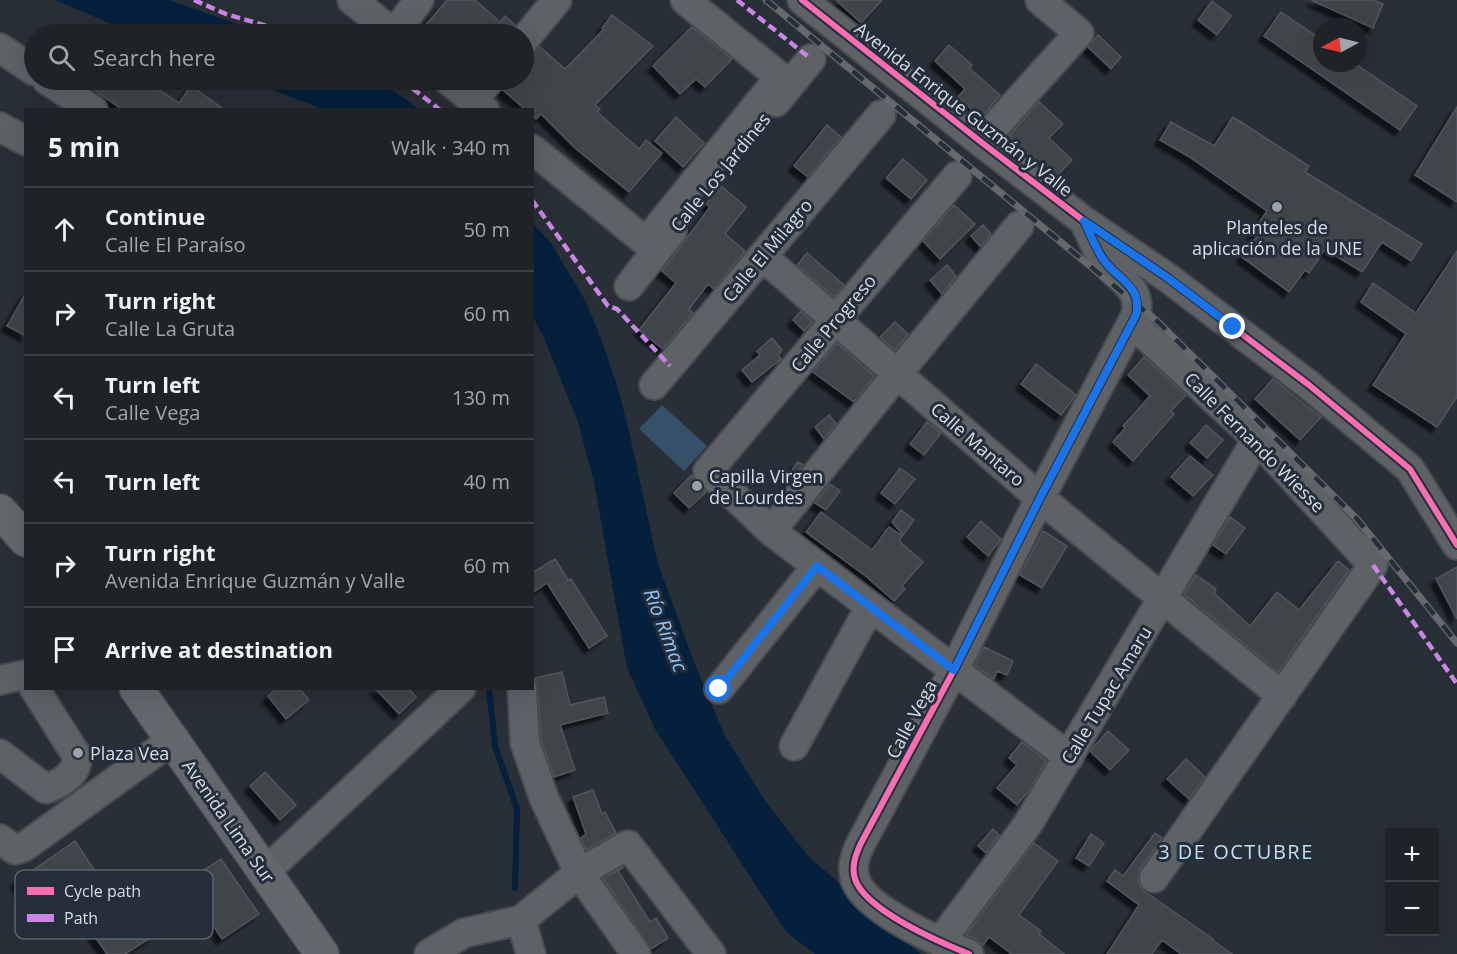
<!DOCTYPE html>
<html lang="en">
<head>
<meta charset="utf-8">
<style>
	:root { --surface:#1f2328; --page:#2c2f34; --text:#f1f3f6; --muted:#a1a4a8; --line:#3c4045 }
	body { margin:0; font-family:"Open Sans",sans-serif; background:var(--page); color:var(--text) }
	.controls { position:absolute; right:18px; bottom:18px; display:grid; overflow:hidden; border-radius:0px; box-shadow:0 6px 24px #0002 }
	.controls button { width:54px; height:54px; display:grid; place-items:center; padding:0; border:0; border-bottom:2px solid var(--line); background:var(--surface); color:var(--text); font:30px sans-serif }
	.compass { position:absolute; left:1313px; top:18px; width:54px; height:54px; border-radius:50%; background:var(--surface); box-shadow:0 6px 24px #0002; rotate:263deg }
	.stop { position:absolute; width:18px; height:18px; margin:-14px; border:4px solid #1a73e8; border-radius:50%; background:#fff }
	.stop.end { background:#1a73e8; border-color:#fff; box-shadow:0 2px 6px #0008 }
	.list { margin:0; padding:0; list-style:none }
	h2 { display:flex; justify-content:space-between; align-items:center; height:78px; margin:0; padding:0 24px; font-size:26px }
	h2 small { font-size:20px; font-weight:400; color:var(--muted) }
	.list li { display:grid; grid-template-columns:39px 1fr auto; gap:18px; align-items:center; box-sizing:border-box; height:84px; padding:0 24px; border-top:2px solid var(--line) }
	.list b { display:block; font-size:22px; white-space:nowrap }
	.list p { margin:0; font-size:20px; white-space:nowrap; color:var(--muted) }
	.list em { font-size:20px; font-style:normal; color:var(--muted) }
	.icon { flex:none; width:33px; height:33px; fill:none; stroke:currentColor; stroke-width:2; stroke-linecap:round; stroke-linejoin:round }
	.map { position:relative; flex:none; width:1457px; height:954px; overflow:hidden }
	.search { position:absolute; background:var(--surface); box-shadow:0 6px 24px #0002; left:24px; top:24px; width:510px; height:66px; display:flex; align-items:center; gap:15px; box-sizing:border-box; padding:0 21px; border-radius:33px; color:var(--muted); font-size:22px }
	.panel { position:absolute; background:var(--surface); box-shadow:0 6px 24px #0002; left:24px; top:108px; width:510px; height:582px; border-radius:0px }
	.map>svg:first-child { display:block }
</style>
</head>
<body>
<div class="map">
<svg width="1457" height="954" viewBox="0 0 1457 954">
	<defs>
		<filter id="shadow"><feDropShadow dx="-5.5" dy="5.5" stdDeviation="1.5" flood-color="#0009"/></filter>
	</defs>
	<rect width="100%" height="100%" fill="#292f36"/>
	<path fill="#37506a" d="M662,405L707,446L684,471L639,429Z"/>
	<path fill="#04203d" d="M55,0H169L265,34H135Z
		M247,80H373L384,84L419,109H322Z
		M532,223L551,243L586,302L602,341L617,385L629,431L658,564L696,667L725,736L766,802L808,856L920,954H815L786,932L655,729L627,668L594,482L577,419L544,338L533,317Z"/>
	<g fill="none" stroke-linecap="round" stroke-linejoin="round">
		<path stroke="#04203d" stroke-width="6" d="M489,688L495,746L517,809L515,888"/>
	</g>
	<path fill="#3f444a" stroke="#51565c" stroke-width="1.5" filter="url(#shadow)" d="M447,0H475L500,22L505,16L515,25L509,34H435L425,26Z
		M836,0H882L861,23Z
		M1311,0H1373L1383,4L1373,28Z
		M1212,1L1231,16L1217,35L1198,20Z
		M1281,12L1322,40V63H1354L1417,106L1400,130L1264,36Z
		M612,15L653,46L595,105L600,109L597,112L639,149L646,140L662,153L629,192L575,148L541,114L536,119L532,115V110H526L503,90L506,80H524V56L530,55L540,47L565,69L603,30L602,28Z
		M692,27L732,59L705,87L696,79L680,94L653,66Z
		M1098,35L1121,57L1111,69L1088,47Z
		M949,45L972,65L969,68L1000,95L981,118L958,97L965,89L935,61Z
		M80,80H144L179,103L191,86L225,110H123Z
		M1039,102L1063,124L1049,138L1072,160L1055,178L1040,167L1009,136Z
		M1457,107V202L1415,175Z
		M676,117L704,143L683,167L655,141Z
		M1233,117L1309,166L1305,172L1422,244L1411,261L1382,242L1362,272L1325,249L1309,273L1305,270L1289,292L1242,257L1257,236L1252,233L1267,211L1188,156L1160,140L1171,122L1214,146Z
		M827,125L841,137L808,177L794,166Z
		M903,159L927,180L911,199L886,178Z
		M721,186L746,207L725,234L745,251L714,289L708,284L689,309L693,313L663,349L639,330L676,283L662,271L710,207L706,204Z
		M954,205L975,224L940,259L923,241Z
		M983,225L991,234L981,247L971,236Z
		M1457,251V397L1437,427L1373,385L1406,334L1361,302L1373,283L1416,313Z
		M807,253L844,285L834,297L797,265Z
		M947,265L956,276L942,294L930,280Z
		M26,293V336L7,326Z
		M801,311L812,322L804,331L793,320Z
		M895,322L908,334L895,350L880,337Z
		M772,338L782,350L778,355L781,359L752,382L742,370L760,355L757,351Z
		M837,343L874,376L854,402L813,372Z
		M1144,357L1186,395L1171,411L1174,414L1133,461L1113,442L1125,428L1123,426L1150,396L1128,375Z
		M1036,364L1076,395L1061,415L1021,384Z
		M1273,379L1321,417L1300,440L1255,399Z
		M829,415L836,424L824,439L815,427Z
		M927,422L941,433L924,455L910,444Z
		M1206,425L1223,440L1207,458L1190,443Z
		M1190,456L1213,475L1193,496L1171,477Z
		M798,462L803,465L790,481L786,478Z
		M900,468L915,479L895,504L881,493Z
		M692,475L697,483L706,492L689,508L674,493Z
		M830,484L840,491L826,510L815,503Z
		M901,510L914,520L903,535L892,522Z
		M821,512L872,550L889,527L902,536L899,541L923,562L902,586L905,589L894,601L867,577L806,532Z
		M1230,517L1245,528L1226,554L1213,545Z
		M981,521L1001,539L988,556L967,537Z
		M1043,531L1067,546L1042,588L1020,575Z
		M555,559L568,580L571,579L607,636L589,648L547,583L532,593V573Z
		M1338,561L1349,570L1278,672L1184,594L1196,575L1216,589L1214,593L1250,626L1277,592L1299,610Z
		M1457,567V619L1436,579Z
		M984,647L1013,661L1007,675L997,671L994,679L975,665Z
		M562,672L570,705L604,697L608,713L560,725L575,770L554,777L541,740L538,687L535,678Z
		M278,688H299L309,700L286,719L268,696Z
		M375,688H408L416,697L399,714Z
		M1108,731L1129,750L1110,770L1090,751Z
		M1022,742L1046,761L1030,789L1017,805L997,788L1017,765L1009,758Z
		M1186,759L1205,777L1189,799L1167,779Z
		M265,772L296,805L280,820L250,786Z
		M593,790L602,814L605,812L616,833L586,850L581,838L586,834L573,797Z
		M993,829L999,835L986,853L978,846Z
		M1155,833L1162,838L1140,869L1138,877L1139,885L1144,891L1213,939L1212,940L1232,954H1181L1162,940L1152,954H1107L1139,905L1107,881L1115,870L1123,876Z
		M1091,834L1104,843L1089,866L1076,858Z
		M75,841L118,906L171,871L180,886L221,859L259,914L222,939L196,899L149,931L153,936L125,954H107L91,931L103,923L78,885L37,913L16,882Z
		M1034,843L1058,861L1019,915L1041,931L1039,934L1064,954H1012L989,937L983,945L976,939L966,935Z
		M624,867L618,871L650,922L656,918L668,938L651,949L603,878Z"/>
	<g fill="none" stroke-linecap="round" stroke-linejoin="round">
		<defs>
			<path id="minor" d="M352,0L394,34
				M802,0L981,142L1084,221L1168,278L1309,385L1410,469L1457,545
				M394,34L419,0
				M524,40L557,0
				M0,48L34,71
				M47,80L93,110
				M448,80L485,110
				M473,100L490,80
				M776,102L811,59
				M0,127L26,141
				M981,142L1079,33L1040,0
				M532,149L646,242L780,77L685,0
				M957,176L708,471L771,531L1069,757
				M762,256L1040,498L1282,696
				M629,286L672,231
				M1132,323L1257,439L1373,565L1154,878
				M654,385L881,115
				M771,531L897,374L1019,226
				M0,680L24,675L26,677
				M522,688L525,743L544,798L579,873L636,954
				M719,689L817,566
				M794,746L870,607
				M0,754L46,789C62,783 78,774 77,756L34,688
				M0,839L15,850L24,847L172,740
				M265,872L461,688
				M521,920L531,954
				M940,942L1028,824L1257,439
				M429,954L464,933L521,920L579,873L628,845L711,954
				M969,954C939,942 865,910 855,879C851,866 856,854 861,843L954,670L1040,498L1136,315C1142,285 1117,280 1103,259C1095,247 1090,233 1084,221"/>
			<path id="highway" d="M0,511L26,540
				M136,688L322,954"/>
		</defs>
		<use href="#minor" stroke="#464b51" stroke-width="32"/>
		<use href="#highway" stroke="#464b51" stroke-width="36"/>
		<use href="#minor" stroke="#5f6265" stroke-width="28"/>
		<use href="#highway" stroke="#64686d" stroke-width="33"/>
		<defs>
			<path id="rail" d="M766,0L1157,321L1357,519L1457,643"/>
		</defs>
		<use href="#rail" stroke="#66696c" stroke-width="7"/>
		<use href="#rail" stroke="#242f3b" stroke-width="4.5" stroke-dasharray="14" stroke-linecap="butt"/>
		<path stroke="#c787e3" stroke-width="4.5" stroke-dasharray="9 4.5" stroke-linecap="butt" d="M194,0L226,14L295,34
			M737,0L811,59
			M402,80L440,110
			M532,200L608,306L617,309L670,366
			M1373,565L1457,684"/>
		<defs>
			<path id="cycleway" d="M802,0L981,142L1084,221L1168,278L1309,385L1410,469L1457,545
				M969,954C939,942 865,910 855,879C851,866 856,854 861,843L954,670L1040,498L1136,315C1142,285 1117,280 1103,259C1095,247 1090,233 1084,221"/>
		</defs>
		<use href="#cycleway" stroke="#242f3b" stroke-width="10"/>
		<use href="#cycleway" stroke="#f96db3" stroke-width="6"/>
	</g>
	<g fill="none" stroke-linecap="round" stroke-linejoin="round">
		<path stroke="#1a73e8" stroke-width="8" d="M719,689L817,566L954,670L1040,498L1136,315C1143,285 1117,280 1103,259C1095,247 1090,233 1084,221L1168,278L1233,327"/>
	</g>
	<g fill="#9aa1a8" stroke="#242f3b" stroke-width="2">
		<circle cx="1277" cy="207" r="6"/>
		<circle cx="697" cy="486" r="6"/>
		<circle cx="78" cy="753" r="6"/>
	</g>
	<g text-anchor="middle" dominant-baseline="central" stroke-width="6" stroke-linejoin="round" paint-order="stroke">
		<g font-size="18" fill="#d7dee5" stroke="#242f3b">
			<text transform="translate(964 109) rotate(38)">Avenida Enrique Guzmán y Valle</text>
			<text transform="translate(720 172) rotate(-51)">Calle Los Jardines</text>
			<text transform="translate(767 250) rotate(-50)">Calle El Milagro</text>
			<text transform="translate(833 323) rotate(-50)">Calle Progreso</text>
			<text transform="translate(1255 442) rotate(45)">Calle Fernando Wiesse</text>
			<text transform="translate(978 444) rotate(41)">Calle Mantaro</text>
			<text transform="translate(1106 695) rotate(-59)">Calle Tupac Amaru</text>
			<text transform="translate(911 719) rotate(-62)">Calle Vega</text>
			<text transform="translate(229 821) rotate(55)">Avenida Lima Sur</text>
		</g>
		<g font-size="18" fill="#d7dee5" stroke="#242f3b" text-anchor="start">
			<text x="1277" y="227" text-anchor="middle">Planteles de<tspan x="1277" dy="21">aplicación de la UNE</tspan></text>
			<text x="709" y="476">Capilla Virgen<tspan x="709" dy="21">de Lourdes</tspan></text>
			<text x="90" y="753">Plaza Vea</text>
		</g>
		<g font-size="20" font-style="italic" fill="#90c3fa" stroke="#242f3b">
			<text transform="translate(666 630) rotate(69)">Río Rímac</text>
		</g>
		<g font-size="20" letter-spacing="1.5" fill="#c8ddf5" stroke="#242f3b">
			<text x="1236" y="851">3 DE OCTUBRE</text>
		</g>
	</g>
	<rect x="15" y="870" width="198" height="69" rx="9" fill="#242f3b" stroke="#5a646e" stroke-width="1.5"/>
	<rect x="27" y="887" width="27" height="8" fill="#f96db3"/>
	<rect x="27" y="914" width="27" height="8" fill="#c787e3"/>
	<g font-size="16" fill="#d7dee5">
		<text x="64" y="897">Cycle path</text>
		<text x="64" y="924">Path</text>
	</g>
</svg>
<div class="controls">
<button>+</button>
<button>−</button>
</div>
<svg class="compass" viewBox="-18 -18 36 36"><path d="M0-13l5 13h-10z" fill="#e53935"/><path d="M0 13l5-13h-10z" fill="#a1a4a8"/></svg>
<div class="stop" style="left:719px;top:689px"></div>
<div class="stop end" style="left:1233px;top:327px"></div>
<div class="search"><svg class="icon" aria-label="search" viewBox="0 0 24 24"><circle cx="10" cy="10" r="6"/><path d="M15 15l6 6"/></svg>Search here</div>
<section class="panel">
<h2>5 min<small>Walk · 340 m</small></h2>
<ul class="list">
<li><svg class="icon" aria-label="ahead" viewBox="0 0 24 24"><path d="M12 20V5M6 11l6-6 6 6"/></svg><div><b>Continue</b><p>Calle El Paraíso</p></div><em>50 m</em></li>
<li><svg class="icon" aria-label="right" viewBox="0 0 24 24"><path d="M7 20v-9h11M14 6l5 5-5 5"/></svg><div><b>Turn right</b><p>Calle La Gruta</p></div><em>60 m</em></li>
<li><svg class="icon" aria-label="left" viewBox="0 0 24 24"><path d="M17 20v-9H6M10 6l-5 5 5 5"/></svg><div><b>Turn left</b><p>Calle Vega</p></div><em>130 m</em></li>
<li><svg class="icon" aria-label="left" viewBox="0 0 24 24"><path d="M17 20v-9H6M10 6l-5 5 5 5"/></svg><div><b>Turn left</b></div><em>40 m</em></li>
<li><svg class="icon" aria-label="right" viewBox="0 0 24 24"><path d="M7 20v-9h11M14 6l5 5-5 5"/></svg><div><b>Turn right</b><p>Avenida Enrique Guzmán y Valle</p></div><em>60 m</em></li>
<li><svg class="icon" aria-label="arrive" viewBox="0 0 24 24"><path d="M6 21V4h12l-3 4 3 4H6"/></svg><div><b>Arrive at destination</b></div></li>
</ul>
</section>
</div>
</body>
</html>
